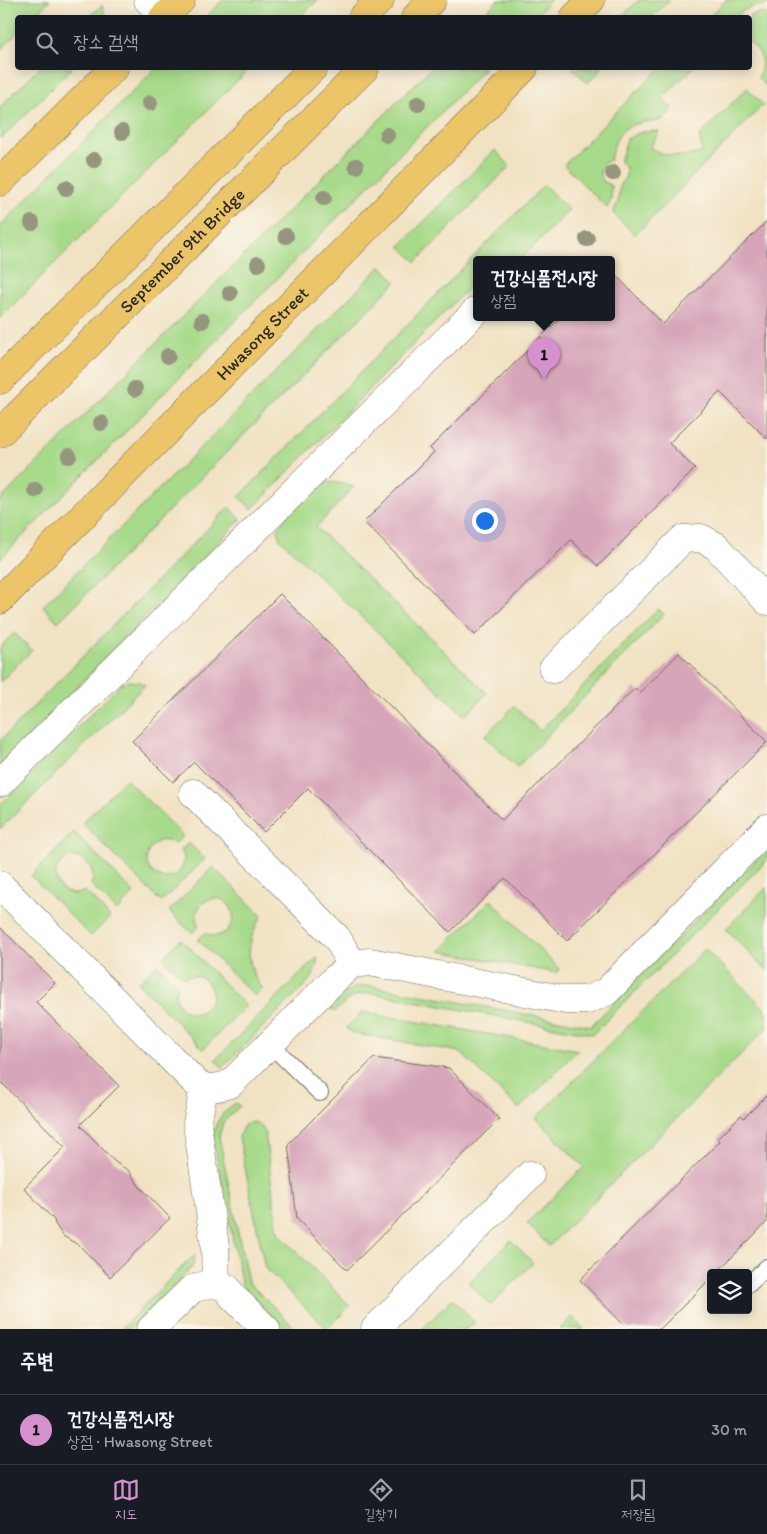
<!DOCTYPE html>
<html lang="ko">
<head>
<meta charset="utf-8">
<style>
	:root { --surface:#171b24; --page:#242831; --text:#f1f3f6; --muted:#9ea1a6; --line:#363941; --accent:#d690ce }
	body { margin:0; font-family:Itim,"Poor Story",sans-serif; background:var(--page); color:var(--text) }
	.controls { position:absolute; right:15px; bottom:15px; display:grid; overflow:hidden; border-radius:5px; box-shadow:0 2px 12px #0003 }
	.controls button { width:45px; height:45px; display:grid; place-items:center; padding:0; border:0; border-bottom:1px solid var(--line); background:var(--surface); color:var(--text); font:25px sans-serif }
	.you { position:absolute; left:484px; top:520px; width:18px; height:18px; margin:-12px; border:4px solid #fff; border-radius:50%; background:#1a73e8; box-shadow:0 0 0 8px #1a73e833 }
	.badge { display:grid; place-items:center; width:32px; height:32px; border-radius:50%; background:var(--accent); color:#111; font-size:16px; font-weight:700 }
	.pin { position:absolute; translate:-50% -41px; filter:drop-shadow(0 1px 2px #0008) }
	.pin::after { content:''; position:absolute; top:26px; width:18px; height:15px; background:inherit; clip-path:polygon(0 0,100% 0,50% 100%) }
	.popup { position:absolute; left:473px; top:256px; width:142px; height:65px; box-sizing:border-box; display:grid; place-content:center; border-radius:5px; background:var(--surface); filter:drop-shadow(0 1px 4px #0005); font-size:16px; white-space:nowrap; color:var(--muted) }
	.popup b { font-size:19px; color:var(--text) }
	.popup::after { content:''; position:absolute; left:50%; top:100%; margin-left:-10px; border:10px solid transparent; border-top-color:var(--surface) }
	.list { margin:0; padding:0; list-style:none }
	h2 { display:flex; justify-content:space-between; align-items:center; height:65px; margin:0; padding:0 20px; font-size:21px }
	h2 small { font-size:16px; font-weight:400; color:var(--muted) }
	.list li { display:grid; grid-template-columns:32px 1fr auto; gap:15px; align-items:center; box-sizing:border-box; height:70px; padding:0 20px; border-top:1px solid var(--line) }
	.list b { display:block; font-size:19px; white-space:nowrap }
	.list p { margin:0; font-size:16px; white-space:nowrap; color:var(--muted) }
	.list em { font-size:16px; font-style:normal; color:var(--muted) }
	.icon { flex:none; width:28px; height:28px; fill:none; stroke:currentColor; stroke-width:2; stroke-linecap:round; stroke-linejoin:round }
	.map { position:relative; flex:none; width:767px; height:1329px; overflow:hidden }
	.search { position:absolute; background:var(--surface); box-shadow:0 2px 12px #0003; left:15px; right:15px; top:15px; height:55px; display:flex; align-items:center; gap:12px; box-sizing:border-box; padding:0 18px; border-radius:5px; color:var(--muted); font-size:19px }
	.sheet { height:135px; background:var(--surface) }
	nav { display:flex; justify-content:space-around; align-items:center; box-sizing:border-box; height:70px; border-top:1px solid var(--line); background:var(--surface); font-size:14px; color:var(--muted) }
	nav a { display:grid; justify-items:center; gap:2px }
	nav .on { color:var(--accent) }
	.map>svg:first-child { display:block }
</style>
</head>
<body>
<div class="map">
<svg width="767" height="1329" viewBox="0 0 767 1329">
	<rect width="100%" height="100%" fill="#fbf7ec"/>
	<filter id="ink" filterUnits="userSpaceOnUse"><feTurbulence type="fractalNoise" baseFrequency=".02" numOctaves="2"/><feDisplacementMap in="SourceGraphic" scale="10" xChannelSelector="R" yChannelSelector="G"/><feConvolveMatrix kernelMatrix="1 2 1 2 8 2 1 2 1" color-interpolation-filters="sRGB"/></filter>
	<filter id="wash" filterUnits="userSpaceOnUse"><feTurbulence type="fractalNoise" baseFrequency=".0096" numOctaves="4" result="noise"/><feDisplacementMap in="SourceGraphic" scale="20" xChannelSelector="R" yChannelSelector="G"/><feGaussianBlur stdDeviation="1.12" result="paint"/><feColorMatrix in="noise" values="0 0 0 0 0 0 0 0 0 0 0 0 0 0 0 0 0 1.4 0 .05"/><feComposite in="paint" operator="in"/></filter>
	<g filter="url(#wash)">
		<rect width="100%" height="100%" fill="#f1e2c3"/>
		<path fill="#a7da8a" stroke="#69825a" d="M0,0H50L33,17L18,18L17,33L0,51Z
			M223,0H318L300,17H206Z
			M498,0H551L534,17H481Z
			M639,0H670L652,17H621Z
			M726,0H767V5C754,5 744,9 735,17H709Z
			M102,5L106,17H89Z
			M758,13L767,14V87L758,78C764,64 763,52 750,43L749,17Z
			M39,68H72L4,136L0,138V107Z
			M156,68H250L0,318V226Z
			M431,68H485L0,559V500Z
			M572,68H603L588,83Z
			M660,68H693L662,98L673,109C670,112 665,118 661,120C657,122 650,122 645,122C621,125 615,137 610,160L602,165L600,173L603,181L611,186V200L607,208L564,165Z
			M747,88L763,105L635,235L613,213L618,202L620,184C628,178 629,167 620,162L627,139L641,132L659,131L650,148C668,158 684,158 703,152L699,136Z
			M495,150L510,166L416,262L400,246Z
			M544,185L569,210L520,260H476V280L252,509L239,497Z
			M381,266L396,282L58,622L43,606Z
			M329,482L346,484L354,487L316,527L487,693L465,716L280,539L278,531C284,513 312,488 329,482Z
			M229,507L241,519L0,766V741Z
			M658,609L664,614L517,767L485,736L514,706L540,731Z
			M14,633L32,650L0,682V647Z
			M130,681L139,682L145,685L0,829V805L121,684Z
			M126,779L183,836L175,844C154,829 133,864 158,876C162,879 168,878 173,876C183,871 187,860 181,850L189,843L205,859L161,902L82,823Z
			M74,832L134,893L117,911L91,885C100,866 75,847 61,863C46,879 66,902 85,891L110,917L91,936L31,876Z
			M767,849V860L593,1034L371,993C354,993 346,1001 335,1012L329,1007C343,994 351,985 371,986L591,1026Z
			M213,867L262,916C246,939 244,966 263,989L255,996L198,940L205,933C223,944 243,919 228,904C213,888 188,908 199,926L192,933L169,911Z
			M767,887V971L726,929Z
			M491,900L560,970L557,973L439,951Z
			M181,939L246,1006L203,1049L138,983L157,964L178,985C167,1005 194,1024 208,1006C220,990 202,969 184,978L163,958Z
			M705,949L767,1011V1028L549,1246L527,1223L584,1167L536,1118Z
			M318,956L317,964L312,978L223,1067L215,1060Z
			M362,1012L578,1050L519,1109L460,1052L352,1033L346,1028Z
			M236,1103L240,1106L223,1122L219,1137L248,1282L296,1329H286L242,1286L213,1138C214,1122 223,1111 236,1103Z
			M254,1122L261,1125L265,1133L278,1233L350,1306L327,1329L265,1268L239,1137L242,1129L246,1123Z
			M511,1240L533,1263L491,1305L468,1283Z
			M195,1254L193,1266L131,1329H121Z
			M452,1299L475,1322L467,1329H422Z
			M572,1317L584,1329H560Z"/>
		<g id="blocks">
			<path fill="#d7a5ba" d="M767,221V439L720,392L669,443L695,469L598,566L571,540L475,635L364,522L434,452L430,448L560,318H612V271L663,324Z
				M280,594L502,820L635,688L640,693L679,653L767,742L567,941L505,878L450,932L308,788L264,832L194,762L173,782L132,741Z
				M0,927L55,983L36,1002L119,1086L80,1125L115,1162L129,1171L139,1186L170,1218L110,1277L80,1246L63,1236L55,1224L54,1220L24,1188L65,1147L0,1081Z
				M374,1058L449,1068L499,1119L347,1270L297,1219L288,1144Z
				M767,1095V1222L716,1273H711V1278L660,1329H628L580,1280L720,1141L718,1138L741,1115L744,1118Z"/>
		</g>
	</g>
	<g filter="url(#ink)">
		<use href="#blocks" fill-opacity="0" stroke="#706b60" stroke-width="1"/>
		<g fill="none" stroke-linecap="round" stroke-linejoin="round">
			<defs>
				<path id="lane" d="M270,1044L320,1093
					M749,1284L767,1267"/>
				<path id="street" d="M148,0L165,16
					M553,669L683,539L701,538L716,546L767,601
					M0,783L476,311
					M193,793L337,938L352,964
					M0,885L195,1082C208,1091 216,1088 230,1084L336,978L352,964L370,962L566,1000H587L606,992L767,828
					M204,1088L197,1124L215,1246L216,1284
					M151,1329L192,1289L205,1285L216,1284L227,1288L233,1297L266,1329
					M375,1329L530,1175"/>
				<g id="primary">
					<path d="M163,18L181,0"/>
					<path d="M574,18L591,0"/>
					<path d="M0,182L114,68"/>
					<path id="s1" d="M0,600L524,68"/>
				</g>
				<g id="highway">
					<path d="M362,18L380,0"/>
					<path d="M415,18L432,0"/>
					<path d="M0,380L313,68"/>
					<path id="s2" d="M0,433L365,68"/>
				</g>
			</defs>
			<use href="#lane" stroke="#706b60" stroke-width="18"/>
			<use href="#street" stroke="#706b60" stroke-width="29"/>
			<use href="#primary" stroke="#706b60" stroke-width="29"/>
			<use href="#highway" stroke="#706b60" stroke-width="29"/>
			<use href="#lane" stroke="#fff" stroke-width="16"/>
			<use href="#street" stroke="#fff" stroke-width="28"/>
			<use href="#primary" stroke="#edc569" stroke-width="28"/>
			<use href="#highway" stroke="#edc569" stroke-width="28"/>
		</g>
		<g fill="#95967d">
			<circle cx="150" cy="103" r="8"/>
			<circle cx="418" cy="104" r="8"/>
			<circle cx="122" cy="132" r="8"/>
			<circle cx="387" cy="135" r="8"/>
			<circle cx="94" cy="160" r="8"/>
			<circle cx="356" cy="166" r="8"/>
			<circle cx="613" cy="173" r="8"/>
			<circle cx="66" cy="188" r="8"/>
			<circle cx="324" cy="198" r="8"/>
			<circle cx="32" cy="223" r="8"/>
			<circle cx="286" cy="236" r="8"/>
			<circle cx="587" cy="239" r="8"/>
			<circle cx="258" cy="264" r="8"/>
			<circle cx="230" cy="293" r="8"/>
			<circle cx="202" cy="321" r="8"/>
			<circle cx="168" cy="356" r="8"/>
			<circle cx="135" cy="389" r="8"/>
			<circle cx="101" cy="423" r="8"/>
			<circle cx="69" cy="456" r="8"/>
			<circle cx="35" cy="490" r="8"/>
		</g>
	</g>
	<g text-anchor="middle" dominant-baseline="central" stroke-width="4.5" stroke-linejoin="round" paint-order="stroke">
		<g font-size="18" fill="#2b2b2b" stroke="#fbf7ec">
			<text stroke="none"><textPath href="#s2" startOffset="258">September 9th Bridge</textPath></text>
			<text stroke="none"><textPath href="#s1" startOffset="374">Hwasong Street</textPath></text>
		</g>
	</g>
</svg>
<div class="controls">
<button><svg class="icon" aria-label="layers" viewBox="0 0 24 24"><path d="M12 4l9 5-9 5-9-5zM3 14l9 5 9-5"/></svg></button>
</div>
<div class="you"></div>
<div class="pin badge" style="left:544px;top:379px">1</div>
<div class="popup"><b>건강식품전시장</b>상점</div>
<div class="search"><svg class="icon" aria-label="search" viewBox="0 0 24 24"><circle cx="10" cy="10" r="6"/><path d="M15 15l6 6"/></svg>장소 검색</div>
</div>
<section class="sheet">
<h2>주변<small></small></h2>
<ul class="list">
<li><span class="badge">1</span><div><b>건강식품전시장</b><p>상점 · Hwasong Street</p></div><em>30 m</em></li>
</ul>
</section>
<nav>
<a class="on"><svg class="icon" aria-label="map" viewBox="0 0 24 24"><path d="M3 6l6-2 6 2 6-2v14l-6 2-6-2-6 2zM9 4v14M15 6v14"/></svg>지도</a>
<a><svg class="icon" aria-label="directions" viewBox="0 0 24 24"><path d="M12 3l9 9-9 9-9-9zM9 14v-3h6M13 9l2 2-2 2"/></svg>길찾기</a>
<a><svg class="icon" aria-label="saved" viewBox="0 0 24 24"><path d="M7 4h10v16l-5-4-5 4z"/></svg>저장됨</a>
</nav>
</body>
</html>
